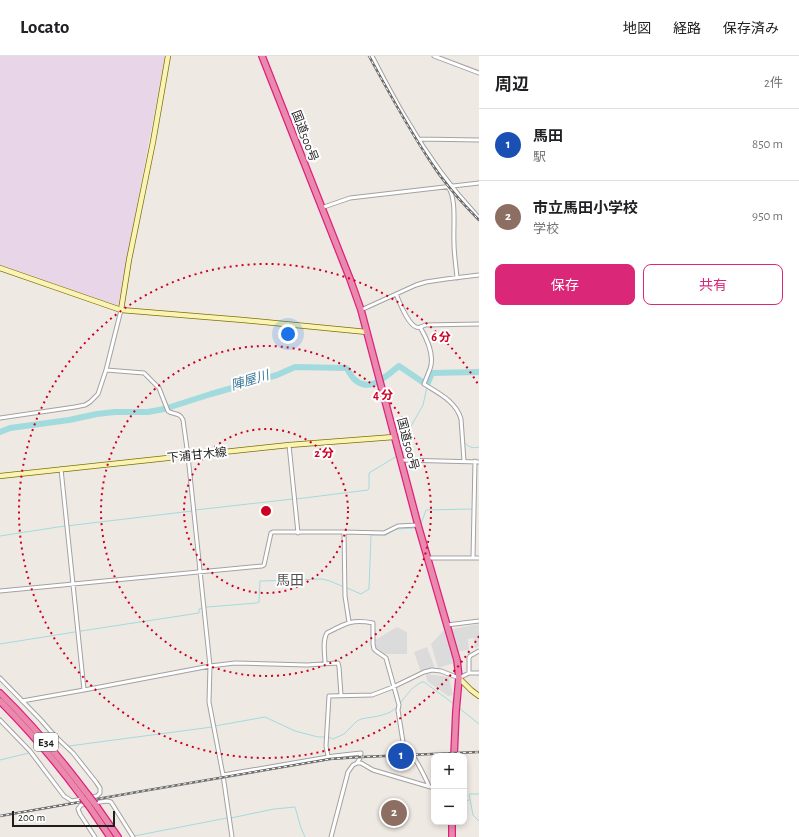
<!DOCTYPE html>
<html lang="ja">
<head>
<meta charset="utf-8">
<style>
	:root { --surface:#fff; --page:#f2f2f2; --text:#202124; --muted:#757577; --line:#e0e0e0; --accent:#db2777 }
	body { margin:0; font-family:"Alegreya Sans","Noto Sans JP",sans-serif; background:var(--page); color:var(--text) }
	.controls { position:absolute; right:12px; bottom:12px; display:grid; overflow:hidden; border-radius:8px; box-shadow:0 2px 6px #0003 }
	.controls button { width:36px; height:36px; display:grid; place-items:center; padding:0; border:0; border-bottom:1px solid var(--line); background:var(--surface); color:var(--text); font:20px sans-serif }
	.scale { position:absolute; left:12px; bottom:10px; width:103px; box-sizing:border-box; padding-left:4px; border:2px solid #1e1e1e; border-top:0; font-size:11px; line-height:14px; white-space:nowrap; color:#1e1e1e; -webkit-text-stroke:3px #fff; paint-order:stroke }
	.you { position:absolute; left:288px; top:278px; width:14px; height:14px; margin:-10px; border:3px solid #fff; border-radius:50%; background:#1a73e8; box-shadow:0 0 0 6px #1a73e833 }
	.badge { display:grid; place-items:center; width:26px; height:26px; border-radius:50%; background:var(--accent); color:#fff; font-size:13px; font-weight:700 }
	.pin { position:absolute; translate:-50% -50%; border:2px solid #fff; box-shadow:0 1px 4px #0006 }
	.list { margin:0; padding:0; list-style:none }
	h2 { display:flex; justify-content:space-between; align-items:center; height:52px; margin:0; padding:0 16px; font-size:17px }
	h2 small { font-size:13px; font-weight:400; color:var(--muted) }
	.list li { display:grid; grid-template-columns:26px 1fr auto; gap:12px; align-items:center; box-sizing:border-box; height:72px; padding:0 16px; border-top:1px solid var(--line) }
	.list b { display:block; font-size:15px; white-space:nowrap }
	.list p { margin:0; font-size:13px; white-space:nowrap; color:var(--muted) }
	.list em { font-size:13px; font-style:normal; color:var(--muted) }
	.actions { display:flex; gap:8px; padding:12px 16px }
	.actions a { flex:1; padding:9px 0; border:1px solid var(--accent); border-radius:8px; text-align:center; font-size:14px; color:var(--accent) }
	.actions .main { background:var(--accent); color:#fff }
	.map { position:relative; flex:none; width:479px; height:781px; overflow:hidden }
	header { display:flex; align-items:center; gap:24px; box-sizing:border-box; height:56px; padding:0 20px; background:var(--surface); border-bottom:1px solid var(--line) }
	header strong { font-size:19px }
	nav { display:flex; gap:22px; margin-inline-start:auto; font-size:14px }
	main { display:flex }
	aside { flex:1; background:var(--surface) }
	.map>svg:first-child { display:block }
</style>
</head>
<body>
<header>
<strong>Locato</strong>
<nav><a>地図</a><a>経路</a><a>保存済み</a></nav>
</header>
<main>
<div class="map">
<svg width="479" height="781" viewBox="0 0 479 781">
	<rect width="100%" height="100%" fill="#efe9e4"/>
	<path fill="#dcdbdb" d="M479,568V590L475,592L474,582L468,583L469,594L454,596L452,573Z
		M397,571L407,576V598H381L376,594L375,584Z
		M444,574L454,607L438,612L431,588Z
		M427,591L435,612L421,617L414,596Z
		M426,618L449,621L453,639L448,640L427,625Z"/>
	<path fill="#e9d5e8" d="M0,0H165L118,250L0,209Z"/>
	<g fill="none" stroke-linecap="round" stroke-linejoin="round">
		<path stroke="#a2dbde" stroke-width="1" d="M456,350L460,356L462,363
			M464,386C467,391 474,393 479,391
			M401,397L405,395L406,393L402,379L410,372L423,349L427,331
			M296,443L368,434L369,432V417L397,400
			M195,454L293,443
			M421,468L426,454L472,453
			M0,480L58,471L192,455
			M347,532L361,538L369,533L371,479H386L396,473L416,472
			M0,588L81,575L199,557V553L207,551L257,547L259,546L260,525H262L322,523L330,525L344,531
			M459,652L479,668
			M215,670L265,661L295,675L318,681H328L333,683L344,678L357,665L361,663C371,661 387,660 395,653C405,643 409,632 422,626H424L454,648
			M69,690L212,671
			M0,704L29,697
			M479,738H469L473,759L479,765
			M464,745L469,744
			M231,762L274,753L295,751L301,772L305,781
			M134,780L227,762"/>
		<path stroke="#a2dbde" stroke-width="6" d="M0,376L10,372L69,364L97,358L115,356H148L164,353L211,338L277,319L295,311L346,312C349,315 351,320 354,323C370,338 386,320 399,310L427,329L432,317L479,316"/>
		<defs>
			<path id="street" d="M372,0C383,21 394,43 407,64C427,99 451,132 479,162
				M434,0L479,17
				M418,83L479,84
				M448,131C457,142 453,172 454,187C454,198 456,210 457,222
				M321,152L350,142L479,127
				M396,238C400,247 407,267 416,271C419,272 422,271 425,269L479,268
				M361,254L416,229L426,226L446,223L479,219
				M420,271C427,283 435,299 430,313C428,318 426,323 424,328C438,337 456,345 461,363L464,405
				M106,314L144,317L159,332L168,355C173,359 180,356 183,364L188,400L210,610L209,646L223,719L232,781
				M0,362L75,351L85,349L90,346L98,338L106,314L121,254
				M289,389L298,477
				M401,404L479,406
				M61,413L84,634
				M344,476L345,540L349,566
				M427,502H479
				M473,502L475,405
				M0,535L262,510L264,509L271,477L273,476H344L384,477L398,470L418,469
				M447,569L479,565
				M325,607C325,598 322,585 327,577C346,567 352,563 373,567V588L374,593L376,595L386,602L399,649L398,654L403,686C404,690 407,692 410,696C418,706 424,719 429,730
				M469,617V602L470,600L479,595
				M0,622L40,663L54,679L73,697L96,726L100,732V737L97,740L72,745L64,740L30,695L0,664
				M22,645L84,634L210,610L235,607L307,609L338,607L339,611L341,639
				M328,700L326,690L329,640L372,639L393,631L424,616L432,614L441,615L459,622L469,617H479
				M223,719L334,700L361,697L360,702L357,707
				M93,747L107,745L111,746L133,781
				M88,748L81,749L78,753L80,758L95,781
				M331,781L348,716L353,709L357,707H361L373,714L434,732"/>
			<path id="secondary" d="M0,212L121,254L243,264L367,276
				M121,254L129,204L153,86L168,0
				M0,420L289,389L394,381
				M459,622L471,634L479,640"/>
			<path id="highway" d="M262,0L350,223L361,254L418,469L457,604L459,622L456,655L454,700
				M0,637C32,668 61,703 88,739
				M0,645C30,675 57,707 82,741
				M95,748L118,781
				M89,750L110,781
				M452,781V766"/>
		</defs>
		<use href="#street" stroke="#a2a2a2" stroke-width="5"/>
		<use href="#secondary" stroke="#797201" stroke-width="6"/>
		<use href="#highway" stroke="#e01e80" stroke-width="8"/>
		<use href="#street" stroke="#fff" stroke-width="3"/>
		<use href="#secondary" stroke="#fbf3b6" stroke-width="4.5"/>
		<use href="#highway" stroke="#e989ab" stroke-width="5.5"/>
		<defs>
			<path id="rail" d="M369,0C389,37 409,74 432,108C445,128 462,147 479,164
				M0,760L143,735L330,703L361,701L479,696"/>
		</defs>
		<use href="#rail" stroke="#6c6c6c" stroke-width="2.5"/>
		<use href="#rail" stroke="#fff" stroke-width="1" stroke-dasharray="3" stroke-linecap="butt"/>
		<defs>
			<path id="highway-bridge" d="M88,739L95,748
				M82,741L89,750"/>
		</defs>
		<use href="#highway-bridge" stroke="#e01e80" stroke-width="8" stroke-linecap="butt"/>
		<use href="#highway-bridge" stroke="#e989ab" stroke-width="5.5"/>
	</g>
	<g fill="none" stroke="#c02" stroke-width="2" stroke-dasharray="2 4">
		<circle cx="266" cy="455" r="82"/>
		<circle cx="266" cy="455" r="165"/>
		<path d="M479 580A247 247 0 1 1 479 330"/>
	</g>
	<g text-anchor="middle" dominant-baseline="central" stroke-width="4" stroke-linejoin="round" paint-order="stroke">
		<rect fill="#fff" stroke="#626262" stroke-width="1" x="34" y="677" width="24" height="18" rx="3"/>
		<g font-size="11" font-weight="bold" fill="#1e1e1e">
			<text x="46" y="686">E34</text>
		</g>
		<g font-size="12" fill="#1e1e1e" stroke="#fff">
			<text transform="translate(305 80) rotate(69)">国道500号</text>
			<text transform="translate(408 388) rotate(75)">国道500号</text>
			<text transform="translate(197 399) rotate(-6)">下浦甘木線</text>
		</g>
		<g font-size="13" font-style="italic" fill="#3f7a99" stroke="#fff">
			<text transform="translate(250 325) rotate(-17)">陣屋川</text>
		</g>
		<g font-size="14" fill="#515151" stroke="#fff">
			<text x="290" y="525">馬田</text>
		</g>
	</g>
	<circle cx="266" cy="455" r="6" fill="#c02" stroke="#fff" stroke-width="2"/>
	<g font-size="12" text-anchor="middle" font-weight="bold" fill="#c02" stroke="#fff" stroke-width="4" stroke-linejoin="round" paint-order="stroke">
		<text x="441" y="285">6 分</text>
		<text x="383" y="343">4 分</text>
		<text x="324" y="401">2 分</text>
	</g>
</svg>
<div class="controls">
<button>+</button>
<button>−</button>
</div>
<div class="scale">200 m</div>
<div class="you"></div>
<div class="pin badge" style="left:401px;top:700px;background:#1a4fb4">1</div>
<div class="pin badge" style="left:394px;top:757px;background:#8d6e63">2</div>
</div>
<aside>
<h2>周辺<small>2件</small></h2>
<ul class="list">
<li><span class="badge" style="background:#1a4fb4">1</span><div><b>馬田</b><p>駅</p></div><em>850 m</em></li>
<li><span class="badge" style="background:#8d6e63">2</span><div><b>市立馬田小学校</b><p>学校</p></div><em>950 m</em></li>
</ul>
<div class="actions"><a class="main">保存</a><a>共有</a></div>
</aside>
</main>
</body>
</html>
